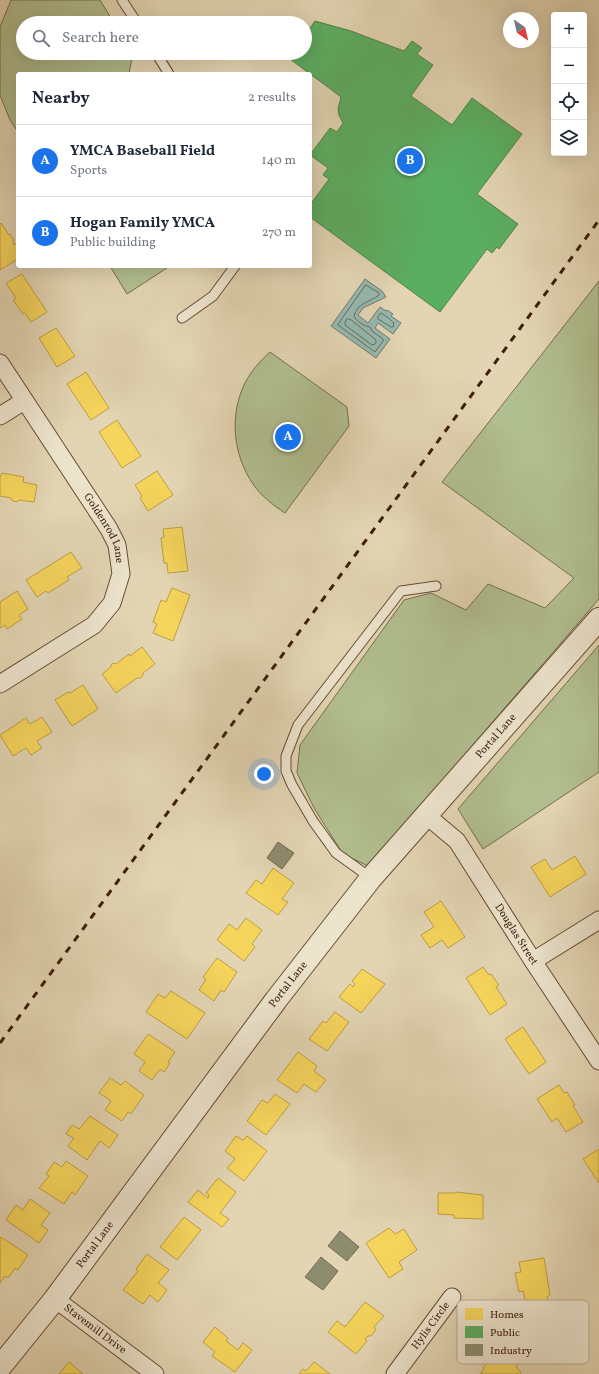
<!DOCTYPE html>
<html lang="en">
<head>
<meta charset="utf-8">
<style>
	:root { --surface:#fff; --page:#f2f2f3; --text:#1f2937; --muted:#747a83; --line:#e0e1e3; --accent:#1a73e8 }
	body { margin:0; font-family:Vollkorn,serif; background:var(--page); color:var(--text) }
	.controls { position:absolute; right:12px; top:12px; display:grid; overflow:hidden; border-radius:4px; box-shadow:0 4px 16px #0002 }
	.controls button { width:36px; height:36px; display:grid; place-items:center; padding:0; border:0; border-bottom:1px solid var(--line); background:var(--surface); color:var(--text); font:20px sans-serif }
	.compass { position:absolute; left:503px; top:12px; width:36px; height:36px; border-radius:50%; background:var(--surface); box-shadow:0 4px 16px #0002; rotate:146deg }
	.you { position:absolute; left:264px; top:774px; width:14px; height:14px; margin:-10px; border:3px solid #fff; border-radius:50%; background:#1a73e8; box-shadow:0 0 0 6px #1a73e833 }
	.badge { display:grid; place-items:center; width:26px; height:26px; border-radius:50%; background:var(--accent); color:#fff; font-size:13px; font-weight:700 }
	.pin { position:absolute; translate:-50% -50%; border:2px solid #fff; box-shadow:0 1px 4px #0006 }
	.list { margin:0; padding:0; list-style:none }
	h2 { display:flex; justify-content:space-between; align-items:center; height:52px; margin:0; padding:0 16px; font-size:17px }
	h2 small { font-size:13px; font-weight:400; color:var(--muted) }
	.list li { display:grid; grid-template-columns:26px 1fr auto; gap:12px; align-items:center; box-sizing:border-box; height:72px; padding:0 16px; border-top:1px solid var(--line) }
	.list b { display:block; font-size:15px; white-space:nowrap }
	.list p { margin:0; font-size:13px; white-space:nowrap; color:var(--muted) }
	.list em { font-size:13px; font-style:normal; color:var(--muted) }
	.icon { flex:none; width:22px; height:22px; fill:none; stroke:currentColor; stroke-width:2; stroke-linecap:round; stroke-linejoin:round }
	.map { position:relative; flex:none; width:599px; height:1374px; overflow:hidden }
	.search { position:absolute; background:var(--surface); box-shadow:0 4px 16px #0002; left:16px; top:16px; width:296px; height:44px; display:flex; align-items:center; gap:10px; box-sizing:border-box; padding:0 14px; border-radius:22px; color:var(--muted); font-size:15px }
	.panel { position:absolute; background:var(--surface); box-shadow:0 4px 16px #0002; left:16px; top:72px; width:296px; height:196px; border-radius:4px }
	.map>svg:first-child { display:block }
</style>
</head>
<body>
<div class="map">
<svg width="599" height="1374" viewBox="0 0 599 1374">
	<rect width="100%" height="100%" fill="#e3d5b3"/>
	<filter id="stains"><feTurbulence type="fractalNoise" baseFrequency=".005" numOctaves="4"/><feColorMatrix values="0 0 0 0 .2 0 0 0 0 .09 0 0 0 0 .02 0 0 0 .5 -.17"/></filter>
	<radialGradient id="worn" r=".72"><stop offset=".6" stop-color="#630" stop-opacity="0"/><stop offset="1" stop-color="#630" stop-opacity=".3"/></radialGradient>
	<path fill="#b1be8f" stroke="#786e4c" d="M11,0H100L114,23H23V53H133L129,73L127,74H18V132L10,120L0,95V27Z
		M110,266H170L127,294Z
		M599,281V599L368,866L343,854L314,808L297,773L300,745L404,600L431,593L466,610L488,584L545,608L574,578L442,482Z
		M270,352L347,407L349,426L285,513C273,505 261,496 253,484C233,455 229,415 245,383C251,371 260,361 270,352Z
		M599,645V772L483,849L458,809Z"/>
	<path fill="#95b8af" stroke="#727a6d" d="M365,279L382,291L386,297L363,308L358,315L368,323L380,307L386,311L387,310L393,314L391,316L401,323L393,334L378,323L375,328L390,339L376,358L331,326Z"/>
	<path fill="#f6d55c" stroke="#bf9e43" d="M1,223L9,235L10,234L14,241L13,242L14,245L18,242V259L0,270V224Z
		M22,274L47,312L31,322L25,313L23,314L13,300L16,298L6,283Z
		M56,328L75,356L57,367L39,338Z
		M86,372L109,408L91,420L67,384Z
		M117,420L141,456L122,468L99,432Z
		M157,471L173,495L148,511L140,498L142,496L135,485Z
		M2,473L24,477L23,482L37,485L34,502L19,500L17,502L13,501L11,498L0,496V476H1Z
		M182,527L188,571L168,573L167,563H164L161,538L164,537L163,529Z
		M71,552L82,568L67,577L69,580L48,593L46,591L37,597L26,580Z
		M172,588L190,595L173,641L153,633L157,624L153,622L161,600L166,602Z
		M17,591L28,609L20,614L19,616L22,619L7,629L5,625L0,628V602Z
		M142,647L155,664L143,673V676L140,678H137L116,693L102,674L111,667V665L113,663L116,664L129,654L130,656Z
		M83,685L98,709L72,726L55,700L68,692L70,693Z
		M42,717L52,732L37,741L42,748L31,755L26,748L13,756L0,735L26,718L30,724Z
		M575,856L586,874L550,897L531,867L545,859L552,870Z
		M273,868L294,883L282,899L288,902L278,915L246,893L256,880L262,884Z
		M441,901L465,937L448,948L442,940L430,948L421,935L434,927L424,912Z
		M246,918L262,930L252,944L255,947L244,961L217,940L229,924L237,930Z
		M217,958L237,972L224,992L221,990L214,1001L199,990L206,979L203,977Z
		M483,967L489,975L491,974L499,985L496,987L507,1004L490,1015L466,978Z
		M362,969L385,984L361,1013L339,997L350,984L353,987L355,984L352,981Z
		M171,991L205,1013L187,1039L146,1012L158,994L165,998Z
		M335,1012L349,1022L327,1051L309,1039L323,1021L326,1023Z
		M523,1027L546,1062L529,1074L505,1039Z
		M148,1034L175,1052L168,1062L170,1063L164,1072L160,1069L152,1080L139,1071L145,1062L134,1054Z
		M298,1052L317,1066L314,1071L326,1080L316,1092L304,1084L297,1093L277,1080Z
		M110,1078L121,1085L125,1081L144,1095L131,1114L128,1112L122,1121L105,1110L111,1101L99,1093Z
		M559,1085L564,1093L567,1092L575,1105L573,1106L583,1122L566,1132L557,1118L552,1122L537,1099Z
		M275,1094L290,1104L266,1135L247,1121L262,1100L268,1103Z
		M90,1116L118,1135L109,1148L100,1141L87,1160L68,1146L74,1138L66,1134L72,1125L79,1129Z
		M236,1136L243,1140L247,1136L267,1151L244,1181L227,1168L235,1159L225,1151Z
		M599,1149V1183L583,1159Z
		M66,1161L88,1176L75,1195L72,1192L64,1204L39,1188L49,1176L46,1174L54,1162L62,1167Z
		M218,1178L236,1192L220,1213L229,1219L222,1227L188,1202L198,1190L208,1198L209,1195L206,1193Z
		M456,1192L483,1195V1219L454,1218V1215L438,1214V1193H455Z
		M30,1199L50,1213L41,1225L48,1230L39,1243L6,1220L16,1205L23,1210Z
		M184,1217L201,1230L177,1260L160,1247Z
		M389,1228L395,1234L404,1229L417,1250L399,1262L403,1269L389,1278L366,1243Z
		M1,1237L28,1255L18,1270L15,1268L8,1278L5,1276L0,1283V1239Z
		M147,1254L169,1270L158,1283L167,1290L158,1302L150,1295L143,1304L123,1290L138,1271L136,1269Z
		M544,1258L550,1295L547,1297L550,1310L532,1314L529,1300H525L523,1291L519,1292L515,1273L521,1272L519,1262Z
		M365,1302L384,1316L374,1327L376,1330L371,1336H368L365,1339L367,1341L356,1354L328,1332L337,1321L345,1327Z
		M215,1327L228,1338L226,1341L238,1350L243,1343L252,1350L235,1372L212,1356L215,1352L203,1342Z
		M495,1345L503,1352L510,1345L524,1357L516,1367L521,1372L520,1374H480L484,1369L483,1368L491,1358L487,1355Z
		M69,1362L83,1374H59Z
		M314,1362L330,1374H299L303,1369L306,1371Z"/>
	<path fill="#5aae61" stroke="#528347" d="M315,21L351,31L404,51L412,41L422,48L417,54L433,65L411,96L452,125L472,98L522,134L477,194L518,224L499,249L497,247L492,253L487,249L440,312L310,217V205L329,179L323,175L328,168L310,155L330,128L337,132L343,123L339,115L338,109L341,97L282,53H305V35Z"/>
	<path fill="#8c8c6e" stroke="#756b50" d="M278,842L294,853L282,869L267,858Z
		M340,1231L359,1247L347,1261L328,1246Z
		M321,1257L338,1271L323,1290L305,1277Z"/>
	<g fill="none" stroke-linecap="round" stroke-linejoin="round">
		<path stroke="#6a6b5c" stroke-width="1" d="M366,285L379,293V295C370,302 357,303 354,316C356,321 364,326 370,327L372,331L383,339V341L375,352L338,325Z
			M381,313C387,316 389,319 394,323L393,327H391L378,319V317Z
			M347,319H350L376,340V342L375,344L372,345L345,325V323Z"/>
		<defs>
			<path id="service" d="M122,0L137,23
				M156,53L169,74
				M182,318L213,296L235,266
				M371,878L336,853L313,821L292,785L286,771V756L298,725L401,591L436,586"/>
			<g id="minor">
				<path id="s1" d="M0,363L109,529L117,545L121,574L112,603L94,625L0,684"/>
				<path d="M0,416L24,401"/>
				<path id="s2" d="M426,815L457,841L533,961L599,1061"/>
				<path d="M533,961L599,920"/>
				<path id="s3" d="M55,1299L155,1374"/>
				<path id="s4" d="M395,1374L452,1297"/>
			</g>
			<g id="tertiary">
				<path id="s5" d="M0,1367L55,1299L276,1000L371,878L599,619"/>
			</g>
		</defs>
		<use href="#service" stroke="#674c34" stroke-width="11"/>
		<use href="#minor" stroke="#674c34" stroke-width="19"/>
		<use href="#tertiary" stroke="#674c34" stroke-width="24"/>
		<use href="#service" stroke="#ede4ce" stroke-width="9"/>
		<use href="#minor" stroke="#ede4ce" stroke-width="17"/>
		<use href="#tertiary" stroke="#ede4ce" stroke-width="22"/>
		<path stroke="#3e1e0a" stroke-width="3" stroke-dasharray="7 7" stroke-linecap="butt" d="M0,1043L599,220"/>
	</g>
	<g text-anchor="middle" dominant-baseline="central" stroke-width="4" stroke-linejoin="round" paint-order="stroke">
		<g font-size="11" fill="#3e1e0a" stroke="#ede4ce">
			<text stroke="none"><textPath href="#s1" startOffset="196">Goldenrod Lane</textPath></text>
			<text stroke="none"><textPath href="#s5" startOffset="803">Portal Lane</textPath></text>
			<text stroke="none"><textPath href="#s2" startOffset="151">Douglas Street</textPath></text>
			<text stroke="none"><textPath href="#s5" startOffset="479">Portal Lane</textPath></text>
			<text stroke="none"><textPath href="#s5" startOffset="155">Portal Lane</textPath></text>
			<text stroke="none"><textPath href="#s4" startOffset="60">Hylis Circle</textPath></text>
			<text stroke="none"><textPath href="#s3" startOffset="50">Stavemill Drive</textPath></text>
		</g>
	</g>
	<rect x="457" y="1300" width="132" height="64" rx="6" fill="#ede4ce" stroke="#b8a993" stroke-width="1"/>
	<rect x="465" y="1308" width="18" height="12" fill="#f6d55c"/>
	<rect x="465" y="1326" width="18" height="12" fill="#5aae61"/>
	<rect x="465" y="1344" width="18" height="12" fill="#8c8c6e"/>
	<g font-size="11" fill="#3e1e0a">
		<text x="490" y="1318">Homes</text>
		<text x="490" y="1336">Public</text>
		<text x="490" y="1354">Industry</text>
	</g>
	<rect width="100%" height="100%" filter="url(#stains)"/>
	<rect width="100%" height="100%" fill="url(#worn)"/>
</svg>
<div class="controls">
<button>+</button>
<button>−</button>
<button><svg class="icon" aria-label="locate" viewBox="0 0 24 24"><circle cx="12" cy="12" r="6"/><path d="M12 2v4M12 18v4M2 12h4M18 12h4"/></svg></button>
<button><svg class="icon" aria-label="layers" viewBox="0 0 24 24"><path d="M12 4l9 5-9 5-9-5zM3 14l9 5 9-5"/></svg></button>
</div>
<svg class="compass" viewBox="-18 -18 36 36"><path d="M0-13l5 13h-10z" fill="#e53935"/><path d="M0 13l5-13h-10z" fill="#747a83"/></svg>
<div class="you"></div>
<div class="pin badge" style="left:288px;top:437px">A</div>
<div class="pin badge" style="left:410px;top:161px">B</div>
<div class="search"><svg class="icon" aria-label="search" viewBox="0 0 24 24"><circle cx="10" cy="10" r="6"/><path d="M15 15l6 6"/></svg>Search here</div>
<section class="panel">
<h2>Nearby<small>2 results</small></h2>
<ul class="list">
<li><span class="badge">A</span><div><b>YMCA Baseball Field</b><p>Sports</p></div><em>140 m</em></li>
<li><span class="badge">B</span><div><b>Hogan Family YMCA</b><p>Public building</p></div><em>270 m</em></li>
</ul>
</section>
</div>
</body>
</html>
